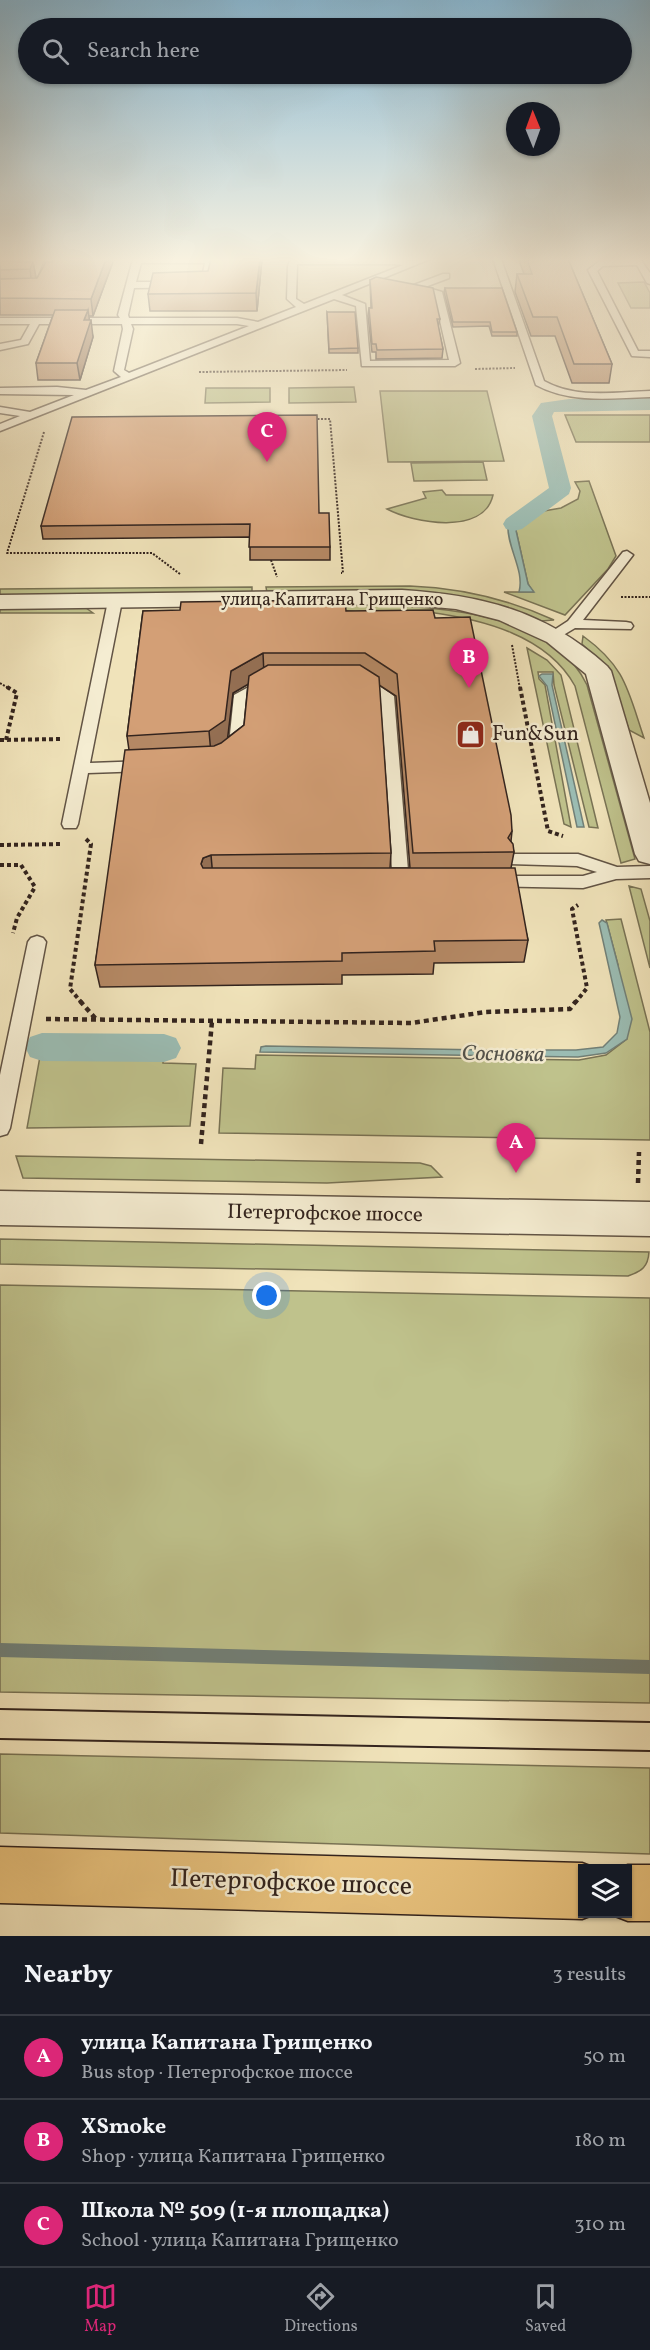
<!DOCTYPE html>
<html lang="en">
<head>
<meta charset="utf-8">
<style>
	:root { --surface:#171b24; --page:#20242c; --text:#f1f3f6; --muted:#9ea1a6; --line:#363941; --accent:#db2777 }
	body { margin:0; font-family:Vollkorn,serif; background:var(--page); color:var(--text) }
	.controls { position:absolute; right:18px; bottom:18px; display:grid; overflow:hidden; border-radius:0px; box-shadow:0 2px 4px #0004 }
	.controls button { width:54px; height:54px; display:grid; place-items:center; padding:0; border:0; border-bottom:2px solid var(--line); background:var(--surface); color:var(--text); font:30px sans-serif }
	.compass { position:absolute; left:506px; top:102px; width:54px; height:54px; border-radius:50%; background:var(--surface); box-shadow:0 2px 4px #0004; rotate:359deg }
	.you { position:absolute; left:267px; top:1296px; width:21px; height:21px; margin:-15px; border:4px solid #fff; border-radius:50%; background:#1a73e8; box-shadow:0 0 0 9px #1a73e833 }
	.badge { display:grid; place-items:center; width:39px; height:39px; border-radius:50%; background:var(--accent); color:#fff; font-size:20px; font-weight:700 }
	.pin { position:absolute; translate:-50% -50px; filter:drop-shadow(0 2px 3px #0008) }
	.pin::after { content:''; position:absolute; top:32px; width:21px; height:18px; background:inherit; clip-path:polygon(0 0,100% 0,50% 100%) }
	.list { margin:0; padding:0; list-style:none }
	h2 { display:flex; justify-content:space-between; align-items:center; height:78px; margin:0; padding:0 24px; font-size:26px }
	h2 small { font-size:20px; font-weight:400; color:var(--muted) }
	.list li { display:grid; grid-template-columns:39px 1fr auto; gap:18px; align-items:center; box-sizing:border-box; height:84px; padding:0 24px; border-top:2px solid var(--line) }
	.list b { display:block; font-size:22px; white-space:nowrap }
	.list p { margin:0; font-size:20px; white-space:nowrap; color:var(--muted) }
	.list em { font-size:20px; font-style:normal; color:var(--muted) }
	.icon { flex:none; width:33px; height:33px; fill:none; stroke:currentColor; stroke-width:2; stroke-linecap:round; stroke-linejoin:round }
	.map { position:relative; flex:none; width:650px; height:1936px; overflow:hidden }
	.search { position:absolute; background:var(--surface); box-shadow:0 2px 4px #0004; left:18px; right:18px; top:18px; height:66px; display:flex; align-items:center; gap:15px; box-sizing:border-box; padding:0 21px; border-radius:33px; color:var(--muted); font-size:22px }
	.sheet { height:330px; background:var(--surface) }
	nav { display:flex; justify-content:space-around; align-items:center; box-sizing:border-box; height:84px; border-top:2px solid var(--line); background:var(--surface); font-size:16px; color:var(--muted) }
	nav a { display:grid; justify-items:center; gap:3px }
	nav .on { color:var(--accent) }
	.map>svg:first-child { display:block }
</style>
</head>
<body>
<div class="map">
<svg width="650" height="1936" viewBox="0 0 650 1936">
	<rect width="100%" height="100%" fill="#f0e3ba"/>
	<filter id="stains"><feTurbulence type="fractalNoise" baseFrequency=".00333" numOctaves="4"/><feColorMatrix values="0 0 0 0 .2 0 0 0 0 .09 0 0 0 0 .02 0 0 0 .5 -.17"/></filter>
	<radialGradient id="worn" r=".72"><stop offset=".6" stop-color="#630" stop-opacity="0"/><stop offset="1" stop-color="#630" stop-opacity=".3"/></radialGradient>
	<path fill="#bfc28c" stroke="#797355" stroke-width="1.5" d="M644,282L650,293V308H631L618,283Z
		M354,387L356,402L289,403V388Z
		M206,388H270V402L205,403Z
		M380,391H487L504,461L388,462Z
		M565,415H650V442H576Z
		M483,462L487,480L414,481L411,463Z
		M589,481L616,556L608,569L565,615L504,592H533L528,584L515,526L517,523L538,512L561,508L578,499L580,491L575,482Z
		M442,490L446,495H493C484,536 413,523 387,509L426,498L423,492Z
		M410,586C461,588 508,599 554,620L541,621L480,600L446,595L267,593L266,587Z
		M252,587V593L0,595V589Z
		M266,606C354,606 542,589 587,685L635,859L621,863L575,686C547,635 481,619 428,612L266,613Z
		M86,608L93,613H0V609Z
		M583,636C626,667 628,691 644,738L629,730C618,697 609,668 582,644Z
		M527,648L547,660L561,675L598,828L589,827L554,685L553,672H538L539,679L545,685L571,827L564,824Z
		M629,886L641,889L650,921V968Z
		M621,919L650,1032V1140L219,1133L223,1068L255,1069L256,1055L579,1060L606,1055L627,1039L618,965L606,920Z
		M41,1051H164L163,1063L196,1064L190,1126L27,1128Z
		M16,1156L420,1163L431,1166L442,1177L327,1183L23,1178Z
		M0,1239L649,1252C648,1267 642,1271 628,1276L0,1264Z
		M0,1285L650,1298V1703L0,1692Z
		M0,1754L650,1768V1854L0,1833Z"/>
	<path fill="#9bbdb4" stroke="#718078" stroke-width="1.5" d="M552,500L515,526L528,584L534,592H519C525,570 506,546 508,524L519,515Z
		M542,674H553L552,685L584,827H577L547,686L539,676Z
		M602,920L607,923L632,1019L627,1039L606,1053L578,1057L260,1052L261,1047L266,1046L484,1050H576L603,1047L617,1033L620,1017L599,923Z"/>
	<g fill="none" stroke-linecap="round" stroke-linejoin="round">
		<path stroke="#718078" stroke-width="14" d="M0,1650L650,1667"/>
		<path fill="#9bbdb4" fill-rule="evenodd" d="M650,398V410L554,412L552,416L571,488L569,494L522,529L514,531L506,529L503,524L506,519L549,488L532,416L541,403L569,399Z
			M42,1033L164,1034L176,1038L181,1048L176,1058L164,1062L42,1061L30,1057L25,1047L30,1037Z"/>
		<defs>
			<path id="service" d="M46,259H54L40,293L0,294V288H34Z
				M133,259L214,260L208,287L134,288L128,315L129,318H237L258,322L296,307L287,299L288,266L291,259H399L412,261L430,259L342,295L365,304L370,361L449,360L434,294L406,288L443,274H449V278L425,287L442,292L460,363L455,366H362L356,306L334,299L0,431V424L20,416L0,413V407L30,412L74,395L0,394V388L57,387L86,390L121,377L114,371L123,329L122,324H39L28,344L0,350V344L21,340L30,324H0V318H120L118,315ZM141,263H205L201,282H136ZM297,264H393L403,265L304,304L296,299ZM131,324H237L249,326L129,373L124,370L133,329Z
				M493,259H501L544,381C576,399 615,392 650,391V397C612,398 571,404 536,385Z
				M640,259L650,273V284L647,283L637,265L603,266L597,271L638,351H650V357L632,356L588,270L601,260Z
				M627,551L633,555L583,620L626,622L631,623L633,626L631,629L575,628L560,637H550L548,634L568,621L623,552Z
				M115,597L122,601L90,763L146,761L154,766L146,771L88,773L78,824L76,828H64L62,824L108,601Z
				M267,677L274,681L272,684L248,697L244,746L235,754H225L222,751L229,744L234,695Z
				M358,677L368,678L394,696L409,883L407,887H395L393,883L380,698L360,685L353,684L351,681Z
				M515,854H578L617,867L650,866V878L616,879L583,888L488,886L486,882L488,878L494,876H583L597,872L577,866L509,864L507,860L509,856Z
				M37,936L43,938L46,942L10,1128L7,1134L0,1136V1075L28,942L31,938Z"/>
			<path id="minor" d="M402,590C482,595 546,611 607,666L611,671L650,803V864L639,861L635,854L586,674L547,642L499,620L456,609L402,604L0,609V595Z
				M0,1191L650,1202V1236L0,1225Z"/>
			<path id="primary" d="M0,1847L582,1863L595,1868H582V1914H595L582,1919L0,1903Z
				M628,1865H650V1921H628L610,1914H628V1868H620Z"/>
		</defs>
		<use href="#service" stroke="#625445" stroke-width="3"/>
		<use href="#minor" stroke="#625445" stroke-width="3"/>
		<use href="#primary" stroke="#33241e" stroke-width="3"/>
		<path stroke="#33241e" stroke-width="2" stroke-dasharray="2 1.5" stroke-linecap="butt" d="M475,369L515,368
			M199,372L347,370
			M314,419H330L343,573H341
			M44,432L7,553H152L180,574
			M271,560L277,577
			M621,597H650
			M512,645L520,689
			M0,683L10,689"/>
		<path stroke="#33241e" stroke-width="4" stroke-dasharray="4 3" stroke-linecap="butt" d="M520,687L548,831L563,836
			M0,740L62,739
			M6,740L17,693L7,687
			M0,845L63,844
			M0,865H21L35,887L17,918L13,933
			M82,1003L70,989L91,844L84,837
			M575,1003L587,988L572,909L578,905"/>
		<path stroke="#33241e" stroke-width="4.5" stroke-dasharray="5 4" stroke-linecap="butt" d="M80,1001L96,1019
			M46,1019L411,1023L486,1012L570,1009L576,1001
			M201,1144L212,1021
			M638,1183L639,1152"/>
		<use href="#service" fill="#f5edd2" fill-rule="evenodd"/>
		<use href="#minor" fill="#f5edd2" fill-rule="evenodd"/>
		<use href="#primary" fill="#e8c27d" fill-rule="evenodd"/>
		<path stroke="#33241e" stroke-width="2" d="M0,1709L650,1722
			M0,1739L650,1751"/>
	</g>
	<path fill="#b58965" stroke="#33241e" stroke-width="1.5" fill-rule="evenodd" d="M54,259H114L93,316H88L93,337L80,380H38L36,363L53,315H0V261L33,262L36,278H37L53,262Z
		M262,259L257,311H150L148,294L208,271Z
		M520,259H568L612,364L609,383H572L555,336H531L515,292L517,274H524L520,263Z
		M370,280L440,319L438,327L443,349L442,358L376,359V352H372L368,316L369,308H371Z
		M445,288L517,332V336H492L489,326L453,327L444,292Z
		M327,312L358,348V353H329Z
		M319,513L330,547V560H250V537L43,539L41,526Z
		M143,611H346L435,618L512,831L511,841L514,852L511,868L528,940L524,962L434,963L433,974L342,975V984L100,987L95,965L129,750L127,736ZM248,684L244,725L227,738L233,693ZM379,685L396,696L410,868H390L391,853Z"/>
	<path fill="#946f53" stroke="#33241e" stroke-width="1.5" d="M106,259H114L93,316L91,299Z
		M260,259H262L257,311L256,293Z
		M33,262L36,278L32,286L30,269Z
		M88,310L90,324L91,320L93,337L80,380L77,363L84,320Z
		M263,653L264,675L233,693L227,743L211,754L209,731L231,671Z
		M211,855L213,878L205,881L201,864L203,858Z"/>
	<path fill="#d39f76" stroke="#33241e" stroke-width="1.5" d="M54,259H106L91,299L0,298V279L37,278L46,262H53Z
		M211,259H260L256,293L148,294L153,273L208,271Z
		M527,259H568L612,364H574L557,317H533L517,274H532Z
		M0,261L33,262L30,269L0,270Z
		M376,277L433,288L440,319H437L443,349L377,350L376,344H372L369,308H372L370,280Z
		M445,288H502L517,332H492L490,322H453Z
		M55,310H88L84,320H91L77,363H36Z
		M327,312H355L358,348L329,349Z
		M317,415L319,513H329L330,547H249L250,524L41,526L72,417Z
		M345,600L346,611L433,610L435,618L470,617L511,815L512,831L508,838L513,844L514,852L413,853L397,674L365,653H263L231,671L225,720L209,731L127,736L143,611L180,610L181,602Z
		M268,665H360L379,677L391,853L211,855L203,858L201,864L203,868H515L528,940L434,941L435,951L342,953V961L95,965L125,750L214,746L221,743L244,725L249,676Z"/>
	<linearGradient id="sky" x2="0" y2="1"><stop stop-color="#89b8d3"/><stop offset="0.49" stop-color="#f8f2e0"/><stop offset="1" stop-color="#f8f2e0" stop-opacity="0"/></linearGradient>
	<rect width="650" height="530" fill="url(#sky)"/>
	<defs>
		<symbol id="shop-square" viewBox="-11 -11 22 22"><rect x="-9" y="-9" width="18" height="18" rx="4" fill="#8f2418" stroke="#f5edd2"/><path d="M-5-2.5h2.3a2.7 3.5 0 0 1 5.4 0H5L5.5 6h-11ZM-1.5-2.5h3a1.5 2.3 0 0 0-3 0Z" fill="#fff"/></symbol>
	</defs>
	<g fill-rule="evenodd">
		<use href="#shop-square" x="454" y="718" width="33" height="33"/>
	</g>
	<g text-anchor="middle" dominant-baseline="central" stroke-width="5" stroke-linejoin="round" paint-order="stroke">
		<g font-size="18" fill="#33241e" stroke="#f5edd2">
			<text x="332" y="600">улица Капитана Грищенко</text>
		</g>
		<g font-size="21" fill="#33241e" stroke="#f5edd2" text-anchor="start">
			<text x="492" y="734">Fun&amp;Sun</text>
		</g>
		<g font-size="21" fill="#33241e" stroke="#f5edd2">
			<text transform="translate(325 1214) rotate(1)">Петергофское шоссе</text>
		</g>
		<g font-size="22" font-style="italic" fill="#52524b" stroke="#f5edd2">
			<text transform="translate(503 1055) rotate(1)">Сосновка</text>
		</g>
		<g font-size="26" fill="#33241e" stroke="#f5edd2">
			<text transform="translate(291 1883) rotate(2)">Петергофское шоссе</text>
		</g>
	</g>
	<rect width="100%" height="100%" filter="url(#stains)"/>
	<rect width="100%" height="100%" fill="url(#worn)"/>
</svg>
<div class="controls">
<button><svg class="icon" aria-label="layers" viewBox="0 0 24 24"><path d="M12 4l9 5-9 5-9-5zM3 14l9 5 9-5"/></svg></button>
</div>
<svg class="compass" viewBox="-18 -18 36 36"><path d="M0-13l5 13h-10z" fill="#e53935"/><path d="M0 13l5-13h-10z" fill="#9ea1a6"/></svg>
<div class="you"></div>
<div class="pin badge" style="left:516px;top:1173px">A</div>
<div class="pin badge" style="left:469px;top:688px">B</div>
<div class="pin badge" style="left:267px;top:462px">C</div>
<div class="search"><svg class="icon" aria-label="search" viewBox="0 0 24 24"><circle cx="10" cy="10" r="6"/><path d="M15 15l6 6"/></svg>Search here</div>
</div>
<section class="sheet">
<h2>Nearby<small>3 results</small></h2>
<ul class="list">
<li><span class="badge">A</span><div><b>улица Капитана Грищенко</b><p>Bus stop · Петергофское шоссе</p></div><em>50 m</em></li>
<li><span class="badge">B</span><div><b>XSmoke</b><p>Shop · улица Капитана Грищенко</p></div><em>180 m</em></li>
<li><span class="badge">C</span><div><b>Школа № 509 (1-я площадка)</b><p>School · улица Капитана Грищенко</p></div><em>310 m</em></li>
</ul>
</section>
<nav>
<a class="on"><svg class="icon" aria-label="map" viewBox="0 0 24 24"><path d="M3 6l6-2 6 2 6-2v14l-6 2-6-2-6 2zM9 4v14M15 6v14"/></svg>Map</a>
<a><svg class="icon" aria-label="directions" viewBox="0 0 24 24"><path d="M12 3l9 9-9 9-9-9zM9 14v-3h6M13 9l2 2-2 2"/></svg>Directions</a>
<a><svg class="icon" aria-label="saved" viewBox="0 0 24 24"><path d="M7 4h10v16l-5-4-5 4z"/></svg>Saved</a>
</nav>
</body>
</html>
